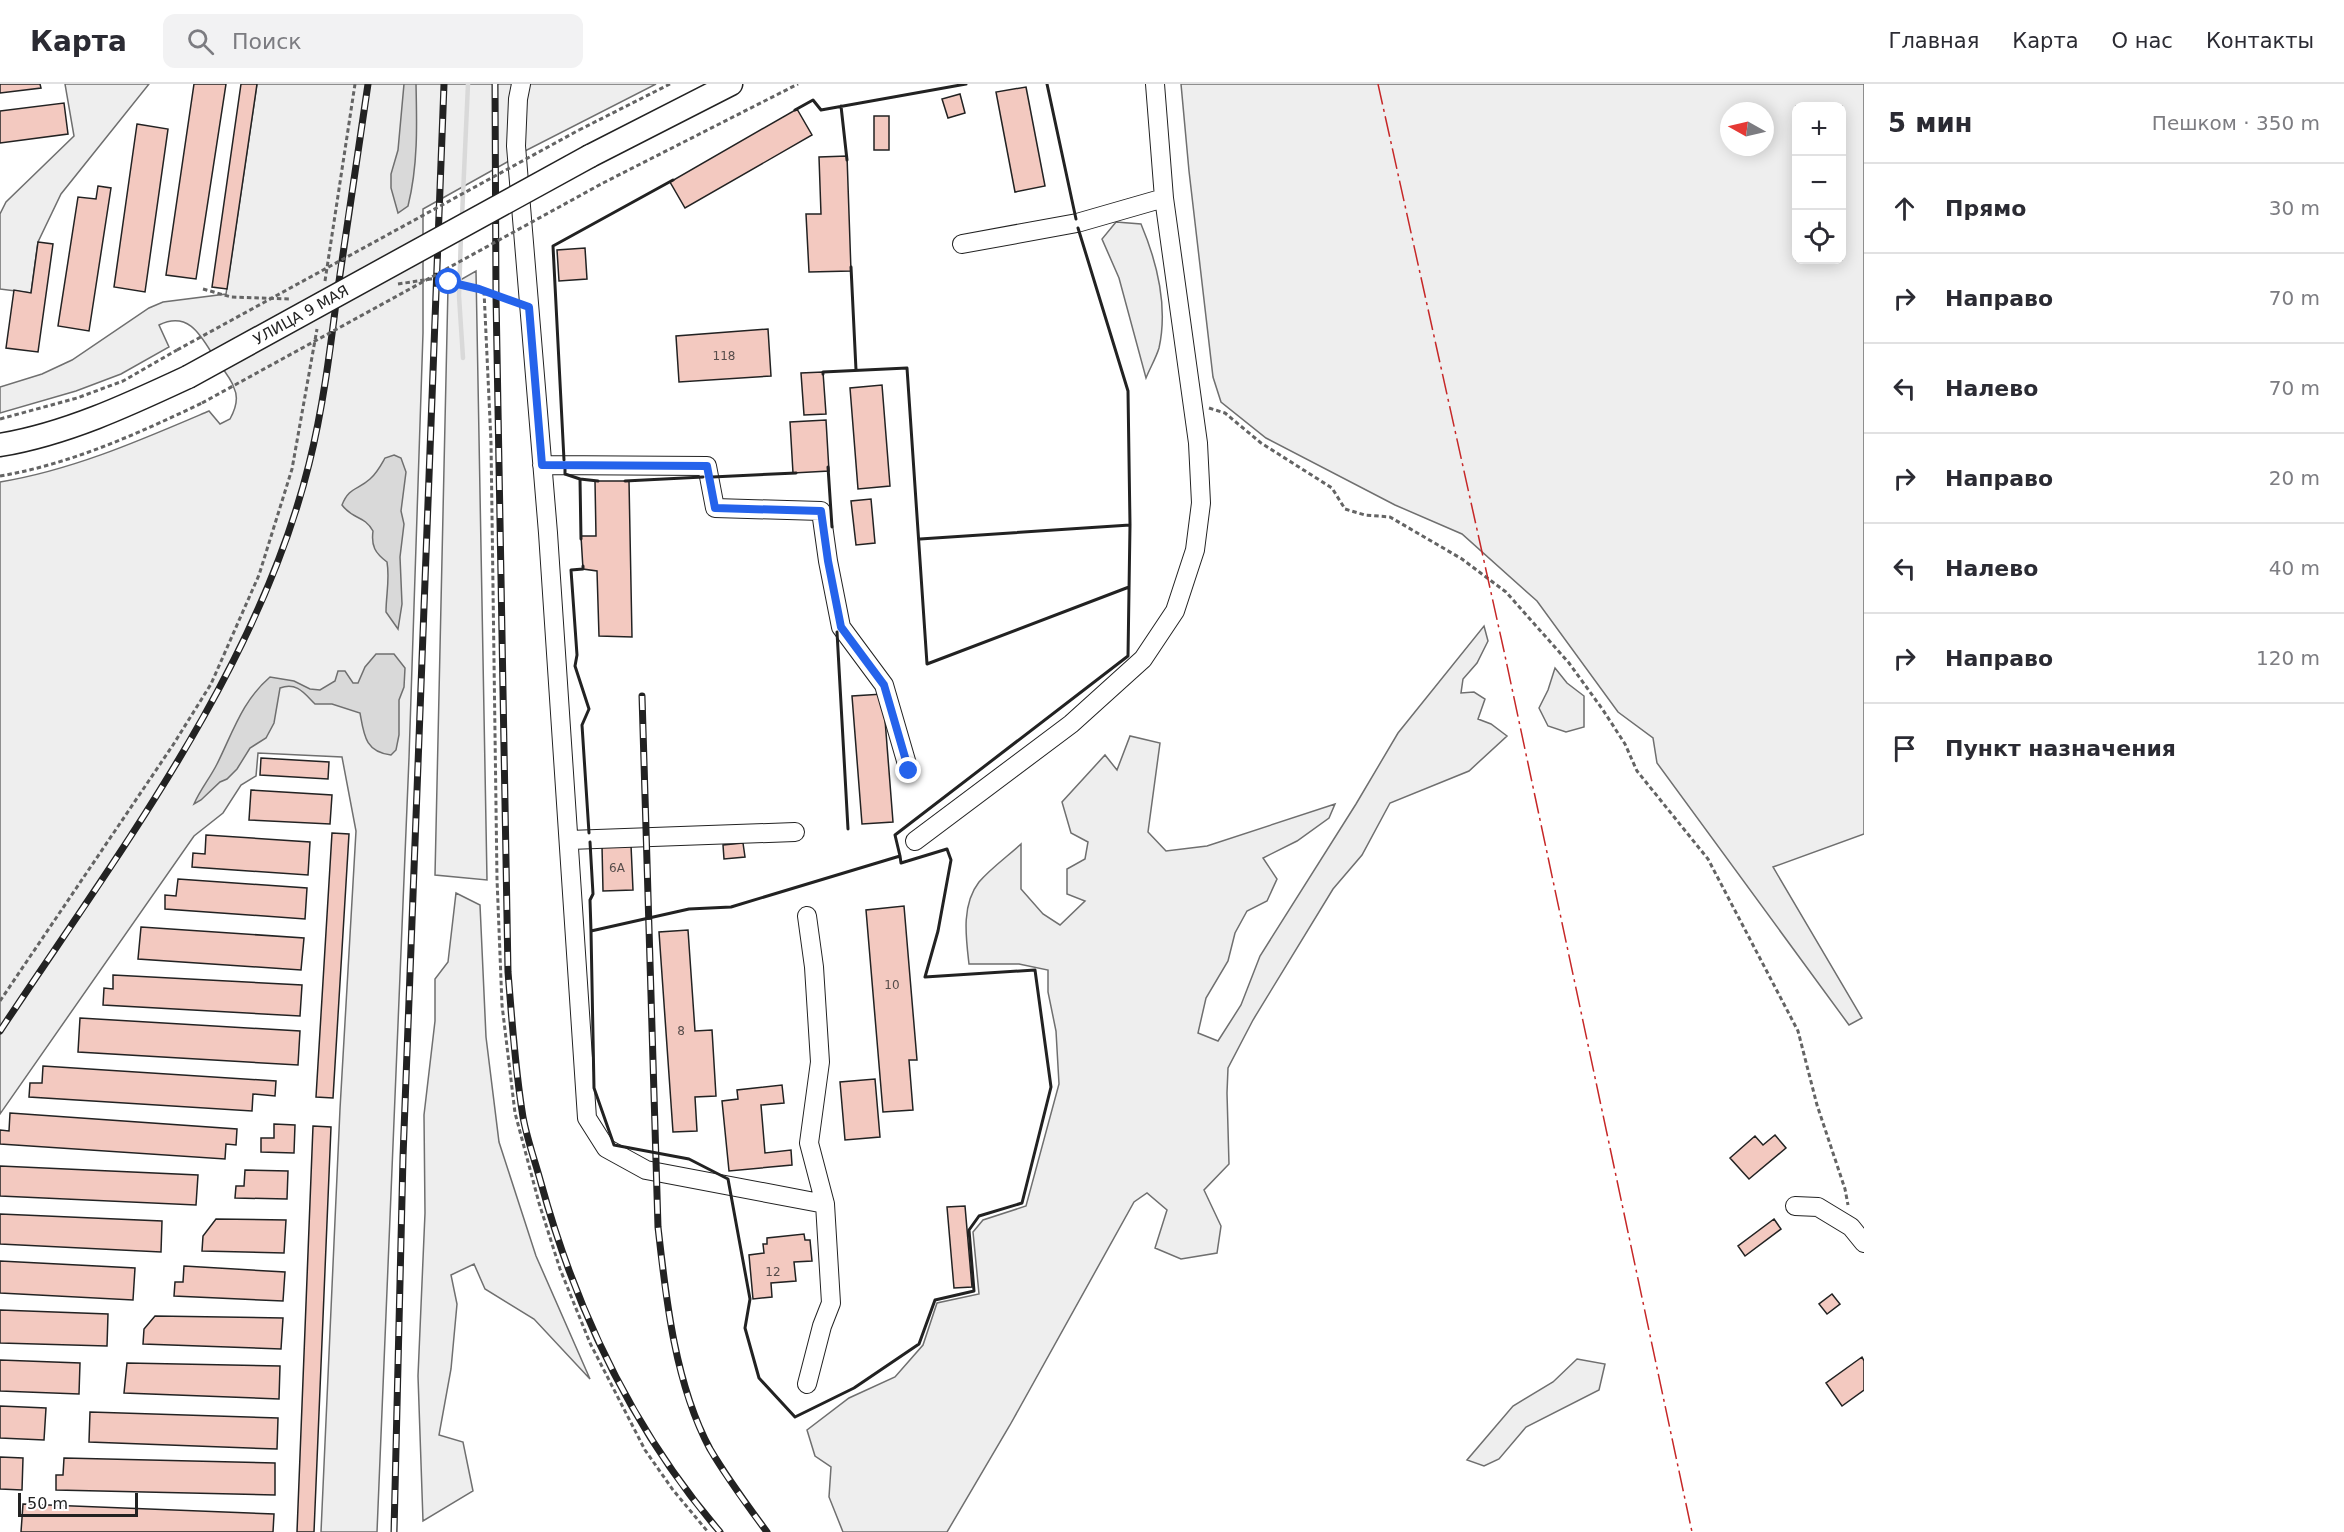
<!DOCTYPE html>
<html lang="ru">
<head>
<meta charset="utf-8">
<style>
	:root { --surface:#fff; --page:#f2f2f3; --text:#2b2b33; --muted:#7c7c81; --line:#e1e1e2 }
	body { margin:0; font-family:"DejaVu Sans",sans-serif; background:var(--page); color:var(--text) }
	.controls { position:absolute; right:18px; top:18px; display:grid; overflow:hidden; border-radius:12px; box-shadow:0 3px 15px #0003 }
	.controls button { width:54px; height:54px; display:grid; place-items:center; padding:0; border:0; border-bottom:2px solid var(--line); background:var(--surface); color:var(--text); font:30px sans-serif }
	.compass { position:absolute; left:1720px; top:18px; width:54px; height:54px; border-radius:50%; background:var(--surface); box-shadow:0 3px 15px #0003; rotate:278deg }
	.scale { position:absolute; left:18px; bottom:15px; width:120px; box-sizing:border-box; padding-left:6px; border:3px solid #222; border-top:0; font-size:16px; line-height:21px; white-space:nowrap; color:#222; -webkit-text-stroke:4px #fff; paint-order:stroke }
	.stop { position:absolute; width:18px; height:18px; margin:-14px; border:4px solid #2563eb; border-radius:50%; background:#fff }
	.stop.end { background:#2563eb; border-color:#fff; box-shadow:0 2px 6px #0008 }
	.list { margin:0; padding:0; list-style:none }
	h2 { display:flex; justify-content:space-between; align-items:center; height:78px; margin:0; padding:0 24px; font-size:26px }
	h2 small { font-size:20px; font-weight:400; color:var(--muted) }
	.list li { display:grid; grid-template-columns:39px 1fr auto; gap:18px; align-items:center; box-sizing:border-box; height:90px; padding:0 24px; border-top:2px solid var(--line) }
	.list b { display:block; font-size:22px; white-space:nowrap }
	.list em { font-size:20px; font-style:normal; color:var(--muted) }
	.icon { flex:none; width:33px; height:33px; fill:none; stroke:currentColor; stroke-width:2; stroke-linecap:round; stroke-linejoin:round }
	.map { position:relative; flex:none; width:1864px; height:1448px; overflow:hidden }
	header { display:flex; align-items:center; gap:36px; box-sizing:border-box; height:84px; padding:0 30px; background:var(--surface); border-bottom:2px solid var(--line) }
	header strong { font-size:28px }
	nav { display:flex; gap:33px; margin-inline-start:auto; font-size:21px }
	.search { width:420px; height:54px; background:var(--page); display:flex; align-items:center; gap:15px; box-sizing:border-box; padding:0 21px; border-radius:12px; color:var(--muted); font-size:22px }
	main { display:flex }
	aside { flex:1; background:var(--surface) }
	.map>svg:first-child { display:block }
</style>
</head>
<body>
<header>
<strong>Карта</strong>
<div class="search"><svg class="icon" aria-label="search" viewBox="0 0 24 24"><circle cx="10" cy="10" r="6"/><path d="M15 15l6 6"/></svg>Поиск</div>
<nav><a>Главная</a><a>Карта</a><a>О нас</a><a>Контакты</a></nav>
</header>
<main>
<div class="map">
<svg width="1864" height="1448" viewBox="0 0 1864 1448">
	<rect width="100%" height="100%" fill="#fff"/>
	<path fill="#eee" stroke="#6f6f6f" stroke-width="1.5" fill-rule="evenodd" d="M65,0H149L61,110L38,158L31,209L0,205V130L6,118L74,52Z
		M257,0H514L509,77L423,125V249L409,674L377,1448H321L340,1025L356,747L342,673L258,669L256,692L241,701L223,729L194,752L0,1030V398C73,386 141,356 209,327L220,340L230,335C235,326 239,314 234,304C231,294 222,284 216,276C202,254 190,226 159,241L169,263L121,290L76,307L0,329V303L42,290L72,276L149,224L163,218L226,210Z
		M528,0H656L525,67V15Z
		M1181,0H1864V750L1773,783L1862,934L1849,941L1657,679L1653,654L1618,628L1537,517L1462,450L1395,421L1266,354L1221,318L1213,293L1189,87ZM1796,22H1842V176H1796ZM1729,27H1765V63H1729Z
		M1116,138L1141,140C1157,178 1168,223 1159,264C1156,274 1150,284 1146,294L1119,194L1102,155Z
		M476,187L487,796L435,791L448,203Z
		M1484,542L1488,557L1477,579L1463,595L1461,609L1474,608L1485,615L1478,635L1491,640L1507,652L1469,687L1390,719L1362,771L1333,805L1253,936L1228,984L1227,1009L1229,1080L1204,1106L1221,1142L1217,1169L1181,1175L1155,1164L1167,1126L1147,1109L1134,1118L1010,1341L947,1448H843L829,1413L831,1383L815,1372L807,1346L849,1314L895,1293L923,1261L937,1219L979,1210L973,1148L983,1136L1026,1122L1059,1000L1056,947L1048,908V886L1019,880H969C966,854 961,821 979,798C991,784 1008,772 1021,760V805L1043,830L1060,841L1085,817L1067,810V785L1085,775L1088,758L1071,749L1062,718L1105,671L1117,686L1130,652L1160,659L1148,748L1166,767L1207,762L1335,720L1329,734L1297,757L1263,774L1277,795L1267,817L1247,827L1235,849L1228,877L1206,914L1198,949L1218,957L1241,921L1260,872L1356,720L1398,649Z
		M1555,584L1567,599L1584,612V643L1566,648L1548,642L1539,624L1548,606Z
		M456,809L480,821L486,953L499,1058L536,1172L590,1295L534,1235L485,1205L474,1180L451,1191L457,1220L451,1285L439,1351L463,1358L473,1407L423,1437L418,1292L425,1129L424,1031L435,937V895L448,878Z
		M1577,1275L1605,1280L1599,1306L1526,1343L1499,1375L1484,1382L1467,1376L1513,1322L1553,1298Z"/>
	<path fill="#d9d9d9" stroke="#6f6f6f" stroke-width="1.5" d="M404,0H416C417,41 418,82 408,122L398,129L391,104V90L398,66Z
		M394,371L401,374L406,388L401,427L404,440L400,473L402,520L398,545L386,528C386,511 390,495 387,478C375,469 371,462 373,447C364,431 353,436 342,421C349,403 358,406 370,395C377,389 381,381 385,374Z
		M376,570H394L405,584L404,603L399,616V651L396,666L391,671C365,668 364,651 360,629L332,620H315C304,609 297,598 280,604L274,639L266,654L250,664L237,685L227,695L220,698L201,716L194,720C200,706 210,694 217,680C233,648 242,617 270,593L294,597L310,605L320,606L335,597L338,587H345L353,599H358L365,583Z"/>
	<g fill="none" stroke-linecap="round" stroke-linejoin="round">
		<path stroke="#d9d9d9" stroke-width="4.5" d="M462,133L468,0
			M461,151L459,212L463,274"/>
	</g>
	<path fill="#f3c9c0" stroke="#222" stroke-width="1.5" d="M0,0H40L41,4L0,9Z
		M194,0H226L196,195L166,191Z
		M241,0H257L227,205L212,203Z
		M1026,3L1045,102L1015,108L996,8Z
		M960,10L965,29L948,34L942,15Z
		M64,19L68,50L0,59V27Z
		M797,25L812,51L685,124L670,98Z
		M874,32H889V66H874Z
		M137,40L168,45L145,208L114,203Z
		M847,72L851,187L809,188L806,130H821L819,73Z
		M98,102L111,104L89,247L58,242L78,113L96,115Z
		M38,158L53,160L38,268L6,264L14,206L31,209Z
		M585,164L587,195L559,197L557,166Z
		M768,245L771,292L679,298L676,252Z
		M823,288L826,330L804,331L801,289Z
		M882,301L890,402L858,405L850,304Z
		M826,336L829,387L793,389L790,338Z
		M595,397H629L632,553L599,552L597,487L583,485L581,452H596Z
		M871,415L875,459L856,461L851,417Z
		M883,610L893,738L862,740L852,612Z
		M261,674L329,678L328,695L260,691Z
		M251,706L332,711L330,740L249,736Z
		M332,749L349,750L333,1014L316,1013Z
		M206,751L310,758L308,791L192,783L193,769L205,770Z
		M743,759L745,773L724,775L723,761Z
		M631,761L633,806L603,807L602,762Z
		M178,795L307,804L305,835L165,825V811L176,812Z
		M904,822L917,976H909L913,1026L883,1028L866,826Z
		M141,843L304,854L301,886L138,875Z
		M688,846L695,947L712,946L716,1012L695,1013L697,1047L673,1048L659,848Z
		M113,891L302,901L300,932L103,921L104,904L113,905Z
		M80,934L300,947L298,981L78,968Z
		M43,982L276,997L275,1012L253,1010L252,1027L29,1013L30,999H42Z
		M875,995L880,1053L845,1056L840,998Z
		M782,1001L784,1019L761,1021L765,1069L791,1066L792,1081L729,1087L722,1017L738,1015L737,1006Z
		M10,1029L237,1045L236,1061L226,1060L225,1075L0,1060V1046L9,1047Z
		M274,1040L295,1041L294,1069L261,1068V1054H274Z
		M313,1042L331,1043L314,1448H297Z
		M1775,1051L1786,1064L1749,1095L1730,1074L1755,1052L1763,1061Z
		M0,1082L198,1091L196,1121L0,1112Z
		M245,1086L288,1087L287,1115L235,1114L236,1102H244Z
		M965,1122L972,1203L954,1204L947,1123Z
		M0,1130L162,1137L161,1168L0,1160Z
		M216,1135L286,1136L284,1169L202,1167L203,1152Z
		M1774,1135L1781,1145L1745,1172L1738,1162Z
		M804,1150L805,1156H810L812,1177L794,1178L796,1197L771,1199L772,1213L753,1215L749,1171L764,1169L763,1160H767V1154Z
		M0,1177L135,1184L133,1216L0,1209Z
		M184,1182L285,1188L283,1217L174,1212L175,1198H183Z
		M1832,1210L1840,1220L1827,1230L1819,1220Z
		M0,1226L108,1230L107,1262L0,1259Z
		M155,1232L283,1234L281,1265L143,1260L144,1245Z
		M1862,1273L1864,1277V1306L1842,1322L1826,1299Z
		M0,1276L80,1279L79,1310L0,1307Z
		M127,1279L280,1282L279,1315L124,1309Z
		M0,1322L46,1324L44,1356L0,1354Z
		M90,1328L278,1334L277,1365L89,1358Z
		M0,1373L23,1374L22,1406L0,1405Z
		M64,1374L275,1379V1411L56,1406V1391H63Z
		M23,1420L274,1430L273,1448H21Z"/>
	<g fill="none" stroke-linecap="round" stroke-linejoin="round">
		<defs>
			<path id="minor" d="M521,0L518,15L516,62L548,449L587,1034L606,1064L646,1086L825,1120L831,1219L822,1242L807,1300
				M962,160L1077,139L1164,114
				M542,381L707,382L715,424L821,427L828,477L841,543L884,601L909,687
				M569,756L795,748
				M915,757L1071,640L1143,575L1175,527L1195,466L1201,419L1198,359L1164,114L1155,0
				M807,832L814,883L820,978L809,1059L825,1120
				M1795,1122L1818,1123L1851,1143L1864,1159"/>
			<path id="major" d="M590,72L731,0
				M0,361C66,350 128,321 188,293"/>
		</defs>
		<use href="#minor" stroke="#222" stroke-width="20"/>
		<use href="#major" stroke="#222" stroke-width="25"/>
		<path stroke="#646464" stroke-width="3" stroke-dasharray="4.5 3" stroke-linecap="butt" d="M579,46L670,0
			M603,99L798,0
			M325,197L355,0
			M398,200L437,194L479,205L513,218
			M203,205L231,213L290,215
			M484,207L491,358L497,795L502,921L515,1029L539,1119L560,1185L590,1259L645,1366L673,1406L708,1448
			M1209,324L1225,329L1261,359L1332,404L1345,425L1365,431L1390,433L1462,475L1506,508L1569,579L1603,626L1625,660L1637,687L1708,775L1798,947L1817,1021L1845,1105L1848,1121
			M0,335L77,314L123,297L177,266
			M0,392C71,380 137,350 202,319
			M0,917L173,661L211,600L259,491L292,385L317,245"/>
		<use href="#minor" stroke="#fff" stroke-width="18"/>
		<use href="#major" stroke="#fff" stroke-width="22"/>
		<defs>
			<path id="rail" d="M495,0L496,212L508,888C512,936 515,985 523,1033C527,1055 535,1077 541,1099C576,1226 634,1348 720,1448
				M642,612L658,1143C666,1215 675,1300 710,1365C727,1394 747,1421 767,1448
				M0,947C116,772 258,586 309,380C323,324 330,267 337,211C347,140 358,70 368,0
				M394,1448L403,1073L444,0"/>
		</defs>
		<use href="#rail" stroke="#222" stroke-width="7"/>
		<use href="#rail" stroke="#fff" stroke-width="4.5" stroke-dasharray="14" stroke-linecap="butt"/>
		<defs>
			<path id="major-bridge" d="M188,293L590,72"/>
		</defs>
		<use href="#major-bridge" stroke="#222" stroke-width="25" stroke-linecap="butt"/>
		<path stroke="#646464" stroke-width="3" stroke-dasharray="4.5 3" stroke-linecap="butt" d="M177,266L579,46
			M202,319L603,99"/>
		<use href="#major-bridge" stroke="#fff" stroke-width="22"/>
		<path stroke="#222" stroke-width="3" d="M1047,0L1076,135
			M841,22L847,76
			M795,26L813,16L821,26L966,0
			M851,183L856,286
			M823,290V288L907,284L927,580L1129,503
			M564,376L553,162L673,96
			M828,383L832,443
			M565,385V390L580,395L581,455
			M712,393L796,389
			M580,395L598,397
			M625,397L703,393
			M920,455L1130,441
			M583,482V485L571,486L577,571L575,582L589,625L582,641L589,749
			M837,548L848,745
			M590,758L593,810L590,816L591,847L689,825L731,823L900,772L895,751L1128,572L1130,441L1128,307L1078,144
			M947,765L951,776L938,847L925,893L1035,886L1051,1003L1022,1119L979,1132L969,1146L974,1207L935,1216L919,1260L854,1304L795,1333L759,1294L745,1244L750,1215L728,1095L689,1075L614,1061L594,1004L591,847L689,825L731,823L900,772L901,779Z"/>
		<path stroke="#c62828" stroke-width="1.5" stroke-dasharray="21 4.5 3 4.5" stroke-linecap="butt" d="M1378,0L1504,567L1692,1448"/>
	</g>
	<g fill="none" stroke-linecap="round" stroke-linejoin="round">
		<path stroke="#2563eb" stroke-width="8" d="M449,198L479,205L529,223L542,381L707,382L715,424L821,427L828,477L841,543L884,601L909,687"/>
	</g>
	<g text-anchor="middle" dominant-baseline="central" stroke-width="4.5" stroke-linejoin="round" paint-order="stroke">
		<g font-size="12" fill="#564c4a">
			<text x="724" y="272">118</text>
			<text x="617" y="784">6А</text>
			<text x="892" y="901">10</text>
			<text x="681" y="947">8</text>
			<text x="773" y="1188">12</text>
		</g>
		<g font-size="15" fill="#222" stroke="#fff">
			<text transform="translate(301 231) rotate(-29)">УЛИЦА 9 МАЯ</text>
		</g>
	</g>
</svg>
<div class="controls">
<button>+</button>
<button>−</button>
<button><svg class="icon" aria-label="locate" viewBox="0 0 24 24"><circle cx="12" cy="12" r="6"/><path d="M12 2v4M12 18v4M2 12h4M18 12h4"/></svg></button>
</div>
<svg class="compass" viewBox="-18 -18 36 36"><path d="M0-13l5 13h-10z" fill="#e53935"/><path d="M0 13l5-13h-10z" fill="#7c7c81"/></svg>
<div class="scale">50 m</div>
<div class="stop" style="left:449px;top:198px"></div>
<div class="stop end" style="left:909px;top:687px"></div>
</div>
<aside>
<h2>5 мин<small>Пешком · 350 m</small></h2>
<ul class="list">
<li><svg class="icon" aria-label="ahead" viewBox="0 0 24 24"><path d="M12 20V5M6 11l6-6 6 6"/></svg><div><b>Прямо</b></div><em>30 m</em></li>
<li><svg class="icon" aria-label="right" viewBox="0 0 24 24"><path d="M7 20v-9h11M14 6l5 5-5 5"/></svg><div><b>Направо</b></div><em>70 m</em></li>
<li><svg class="icon" aria-label="left" viewBox="0 0 24 24"><path d="M17 20v-9H6M10 6l-5 5 5 5"/></svg><div><b>Налево</b></div><em>70 m</em></li>
<li><svg class="icon" aria-label="right" viewBox="0 0 24 24"><path d="M7 20v-9h11M14 6l5 5-5 5"/></svg><div><b>Направо</b></div><em>20 m</em></li>
<li><svg class="icon" aria-label="left" viewBox="0 0 24 24"><path d="M17 20v-9H6M10 6l-5 5 5 5"/></svg><div><b>Налево</b></div><em>40 m</em></li>
<li><svg class="icon" aria-label="right" viewBox="0 0 24 24"><path d="M7 20v-9h11M14 6l5 5-5 5"/></svg><div><b>Направо</b></div><em>120 m</em></li>
<li><svg class="icon" aria-label="arrive" viewBox="0 0 24 24"><path d="M6 21V4h12l-3 4 3 4H6"/></svg><div><b>Пункт назначения</b></div></li>
</ul>
</aside>
</main>
</body>
</html>
